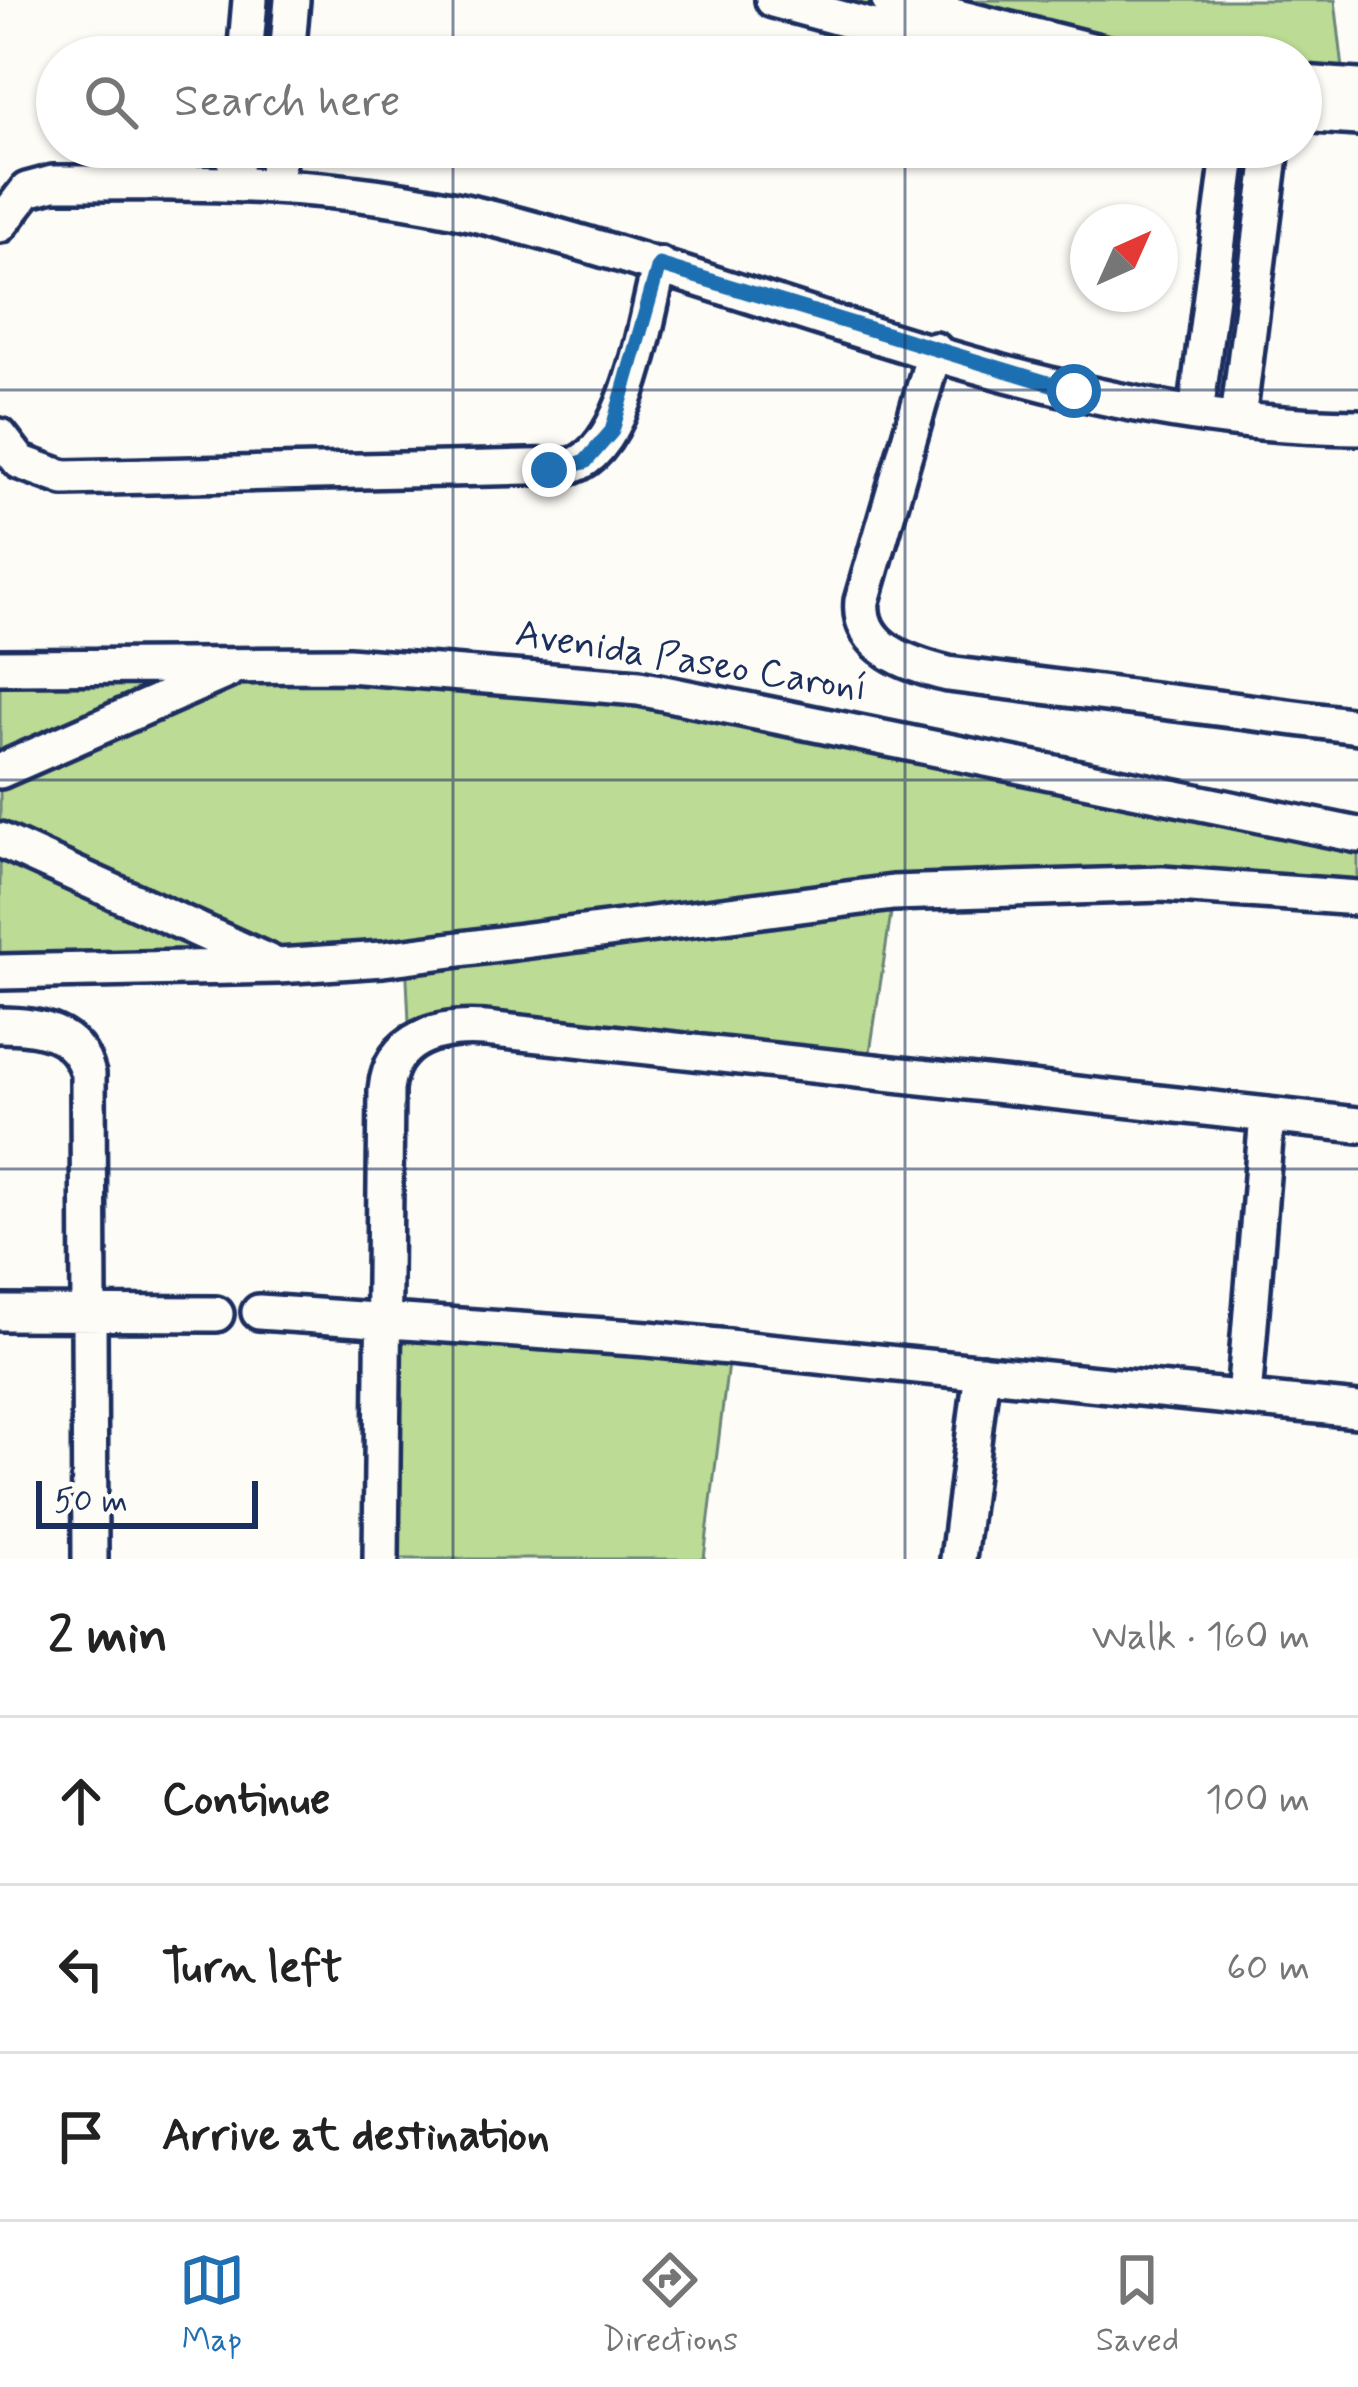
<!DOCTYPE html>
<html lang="en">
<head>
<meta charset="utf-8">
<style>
	:root { --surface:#fff; --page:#f6f6f6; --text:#222; --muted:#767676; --line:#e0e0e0; --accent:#1f6fb2 }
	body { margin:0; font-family:Mynerve,sans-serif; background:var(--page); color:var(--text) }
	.compass { position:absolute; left:1070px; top:204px; width:108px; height:108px; border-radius:50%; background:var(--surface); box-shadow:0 3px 9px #0004; rotate:45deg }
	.scale { position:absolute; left:36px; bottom:30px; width:222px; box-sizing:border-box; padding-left:12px; border:6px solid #1b2f5e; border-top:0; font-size:33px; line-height:42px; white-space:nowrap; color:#1b2f5e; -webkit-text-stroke:9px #fdfcf7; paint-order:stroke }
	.stop { position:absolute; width:36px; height:36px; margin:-27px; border:9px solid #1f6fb2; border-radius:50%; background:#fff }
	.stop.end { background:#1f6fb2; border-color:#fff; box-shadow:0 3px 12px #0008 }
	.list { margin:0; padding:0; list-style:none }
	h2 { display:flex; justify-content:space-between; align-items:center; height:156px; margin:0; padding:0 48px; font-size:51px }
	h2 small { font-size:39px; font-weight:400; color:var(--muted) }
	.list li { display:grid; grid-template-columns:78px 1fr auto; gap:36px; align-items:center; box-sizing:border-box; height:168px; padding:0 48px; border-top:3px solid var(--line) }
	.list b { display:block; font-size:45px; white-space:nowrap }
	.list em { font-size:39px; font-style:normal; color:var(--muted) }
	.icon { flex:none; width:66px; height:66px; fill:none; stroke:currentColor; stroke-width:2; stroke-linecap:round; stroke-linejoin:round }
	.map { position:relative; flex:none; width:1358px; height:1559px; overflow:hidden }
	.search { position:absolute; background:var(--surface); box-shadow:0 3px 9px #0004; left:36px; right:36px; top:36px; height:132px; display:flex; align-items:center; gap:30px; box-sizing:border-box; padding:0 42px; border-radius:66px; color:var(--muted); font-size:45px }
	.sheet { height:660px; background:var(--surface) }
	nav { display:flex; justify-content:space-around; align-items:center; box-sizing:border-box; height:168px; border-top:3px solid var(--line); background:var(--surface); font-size:33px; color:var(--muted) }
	nav a { display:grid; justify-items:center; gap:6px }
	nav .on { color:var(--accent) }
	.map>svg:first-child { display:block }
</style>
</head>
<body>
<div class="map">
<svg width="1358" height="1559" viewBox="0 0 1358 1559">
	<rect width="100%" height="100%" fill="#fdfcf7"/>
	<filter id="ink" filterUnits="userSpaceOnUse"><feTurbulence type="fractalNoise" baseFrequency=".00833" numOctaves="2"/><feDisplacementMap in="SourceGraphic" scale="24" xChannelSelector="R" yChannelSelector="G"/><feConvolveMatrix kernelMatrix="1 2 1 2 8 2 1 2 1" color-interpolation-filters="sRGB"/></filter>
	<g filter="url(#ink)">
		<path fill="#bcdb94" stroke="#6c8579" stroke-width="3" d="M773,0H1335L1345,86L1301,114V57H985Z
			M0,667L512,674L1358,835V898L894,893L867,1072L485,1029L410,1044L406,957L0,972Z
			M384,1318L730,1347L704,1559H381Z"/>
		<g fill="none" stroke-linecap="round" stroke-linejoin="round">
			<defs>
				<path id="minor" d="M773,0L985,57
					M889,0L1119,57
					M245,57L250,0
					M287,57L292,0
					M1301,83L1358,87
					M1301,114L1358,118
					M234,182L237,147
					M276,184L279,147
					M0,225L27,190L53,183C197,182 337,181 478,215C769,286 1054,426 1358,427
					M935,350L862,601C857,648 911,665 948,674L1358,726
					M1196,414L1230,147
					M1238,419L1272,147
					M0,436L20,462L64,478L572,466C629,448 645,319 660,265
					M0,667L348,665L639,688L1358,835
					M0,771L227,671
					M0,840L271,963
					M0,972L278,966L383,959L893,893L1162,884L1358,898
					M0,1025C39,1025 77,1031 88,1074L90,1559
					M259,1312L648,1339L1358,1410
					M0,1313L216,1314
					M1244,1398L1267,1115
					M381,1559L386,1090C391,1036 440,1026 485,1029L1358,1125
					M958,1559L982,1372"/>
			</defs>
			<use href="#minor" stroke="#1b2f5e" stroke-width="42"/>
			<use href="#minor" stroke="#fdfcf7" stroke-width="33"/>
		</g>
	</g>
	<g fill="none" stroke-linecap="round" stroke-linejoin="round" filter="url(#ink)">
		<path stroke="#1f6fb2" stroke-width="15" d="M549,470L585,462L612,431L659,265L1074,391"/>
	</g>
	<path fill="none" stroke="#1b2f5e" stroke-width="3" stroke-opacity="0.55" d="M453,0V57M905,0V57M453,147V1559M905,147V1559M0,390H1358M0,780H1358M0,1169H1358"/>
	<g text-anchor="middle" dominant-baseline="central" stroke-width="9" stroke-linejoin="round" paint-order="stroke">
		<g font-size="39" fill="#1b2f5e" stroke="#fdfcf7">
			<text transform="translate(691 662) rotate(9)">Avenida Paseo Caroní</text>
		</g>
	</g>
</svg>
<svg class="compass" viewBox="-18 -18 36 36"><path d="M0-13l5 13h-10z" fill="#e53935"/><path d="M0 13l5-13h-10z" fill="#767676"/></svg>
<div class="scale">50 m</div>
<div class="stop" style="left:1074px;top:391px"></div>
<div class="stop end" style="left:549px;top:470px"></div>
<div class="search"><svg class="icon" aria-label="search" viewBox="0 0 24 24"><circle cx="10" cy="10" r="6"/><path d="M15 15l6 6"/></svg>Search here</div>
</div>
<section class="sheet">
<h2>2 min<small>Walk · 160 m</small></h2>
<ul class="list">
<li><svg class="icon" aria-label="ahead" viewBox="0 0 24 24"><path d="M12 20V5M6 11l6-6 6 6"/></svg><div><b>Continue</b></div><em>100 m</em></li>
<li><svg class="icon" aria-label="left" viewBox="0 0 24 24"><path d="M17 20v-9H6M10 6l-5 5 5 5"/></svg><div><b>Turn left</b></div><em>60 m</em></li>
<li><svg class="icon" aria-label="arrive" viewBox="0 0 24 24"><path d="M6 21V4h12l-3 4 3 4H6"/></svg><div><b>Arrive at destination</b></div></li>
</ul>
</section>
<nav>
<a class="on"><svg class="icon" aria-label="map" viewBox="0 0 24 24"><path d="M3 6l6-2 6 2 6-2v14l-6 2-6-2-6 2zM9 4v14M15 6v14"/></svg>Map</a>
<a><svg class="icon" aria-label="directions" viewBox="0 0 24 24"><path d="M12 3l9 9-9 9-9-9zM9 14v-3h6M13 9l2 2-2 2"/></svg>Directions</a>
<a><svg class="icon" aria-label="saved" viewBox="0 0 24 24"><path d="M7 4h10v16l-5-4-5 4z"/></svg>Saved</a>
</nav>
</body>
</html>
